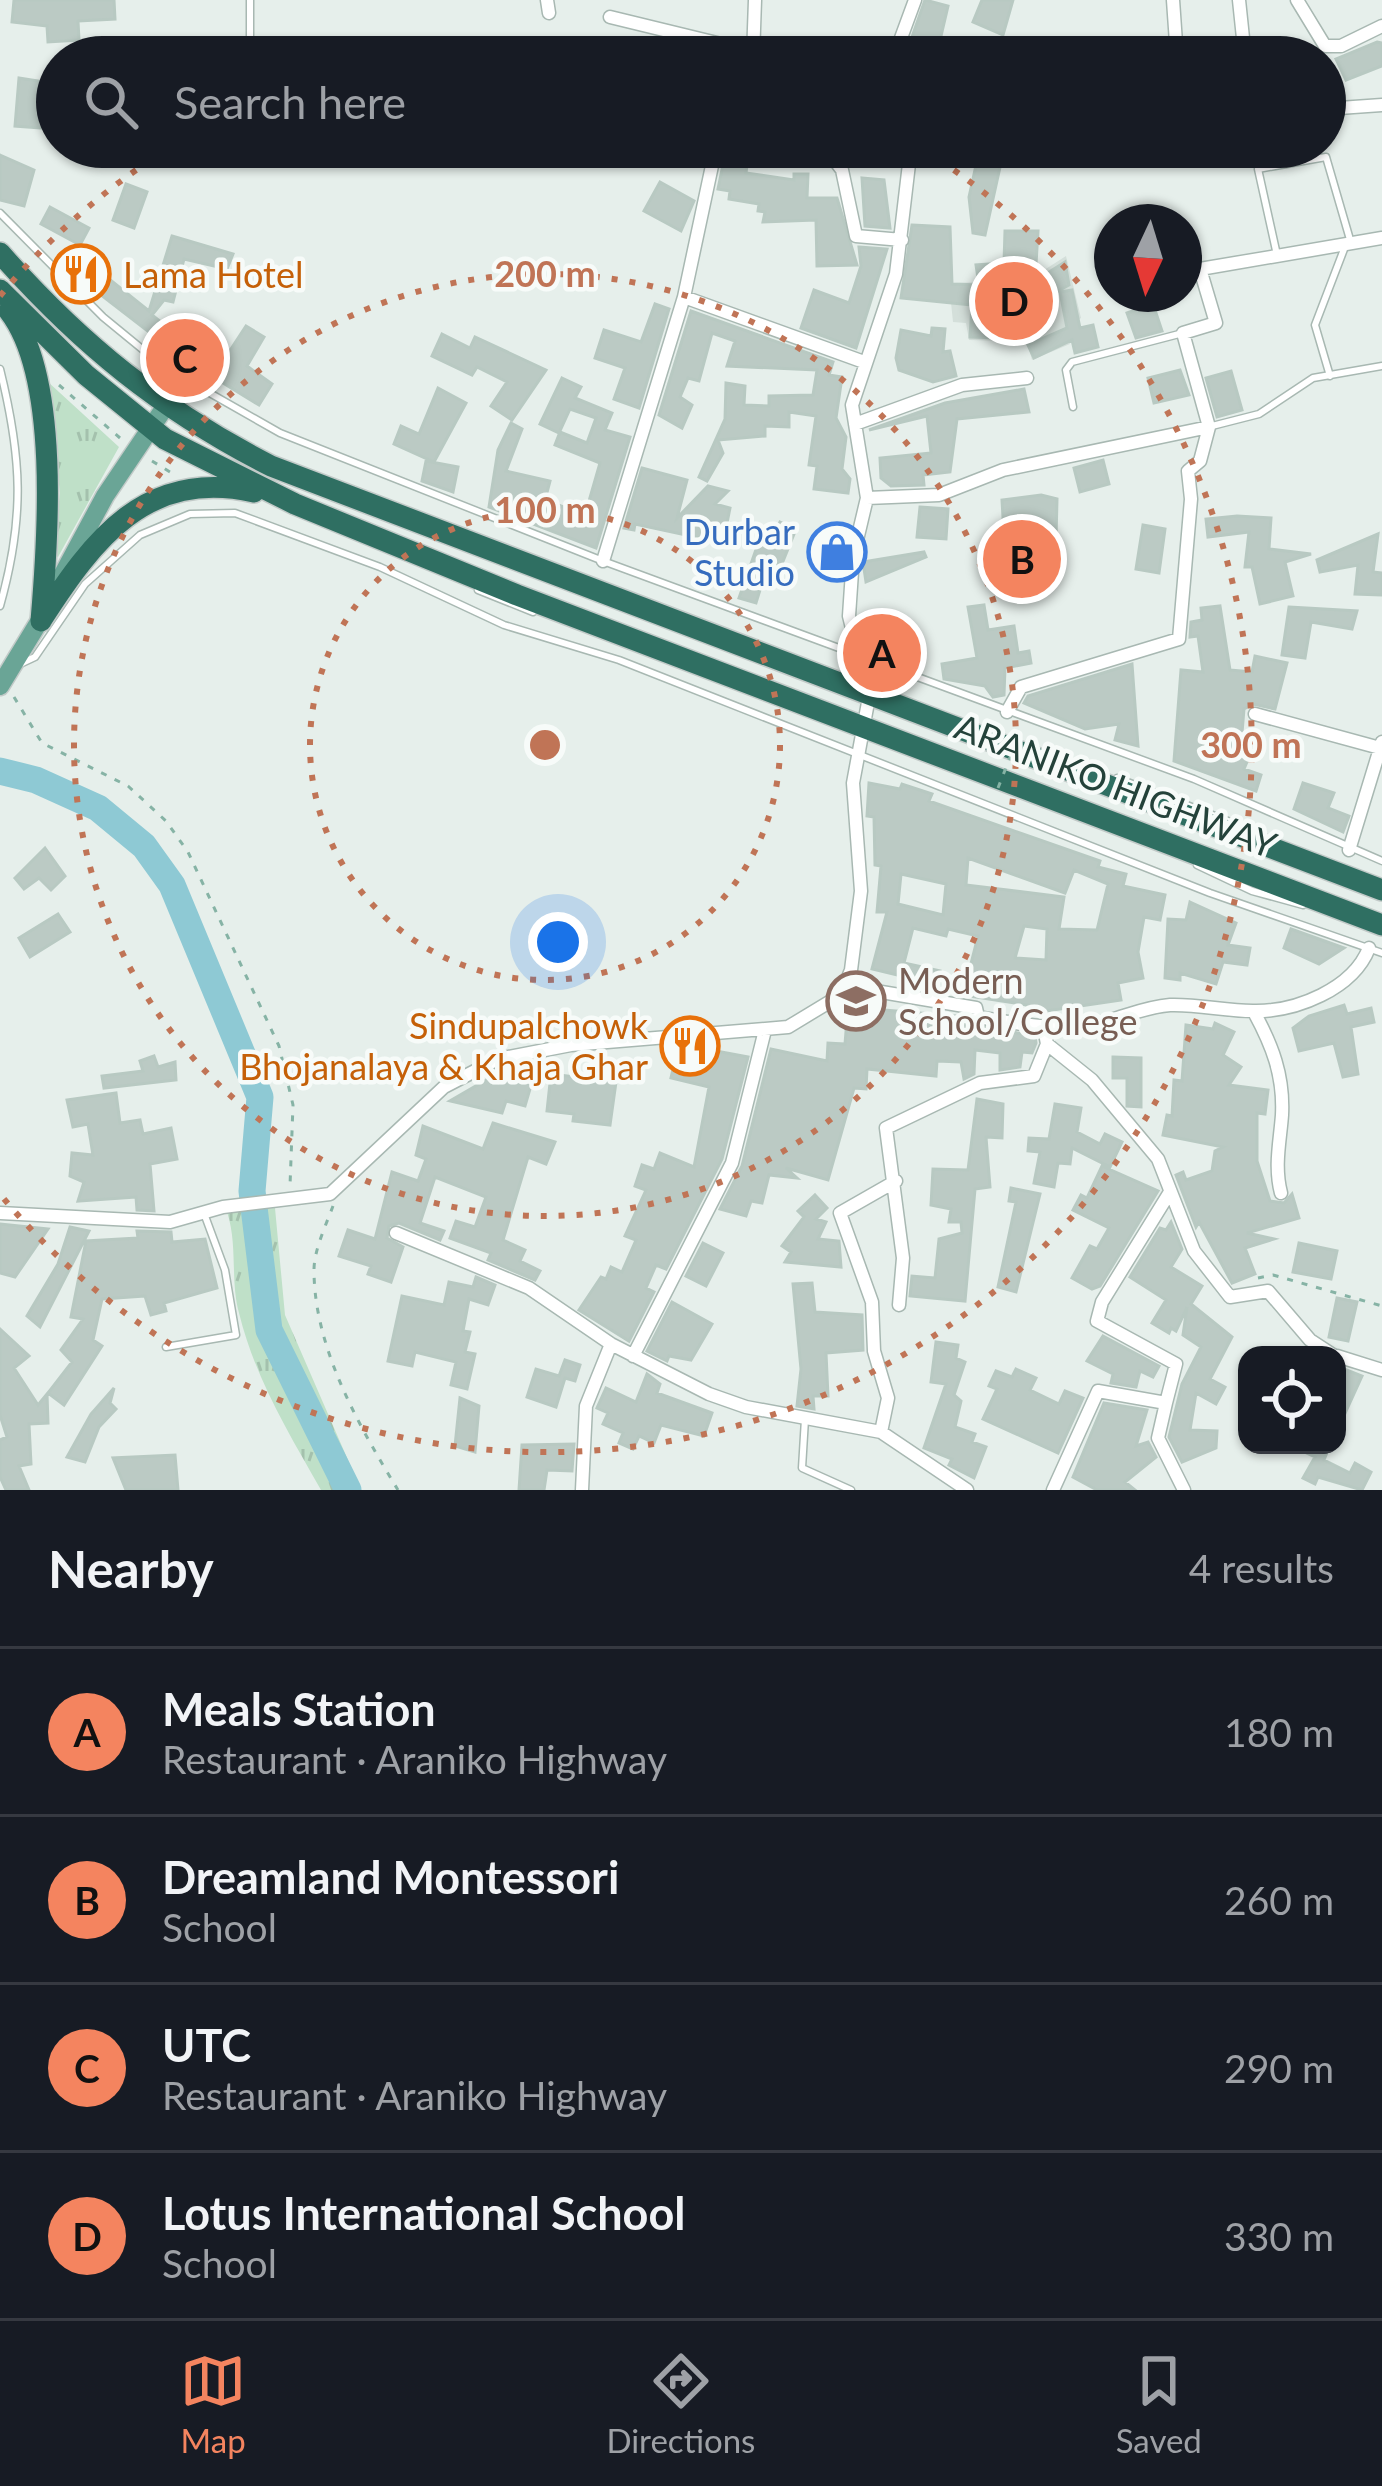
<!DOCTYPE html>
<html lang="en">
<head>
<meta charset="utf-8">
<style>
	:root { --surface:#171b24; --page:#242831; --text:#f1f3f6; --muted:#9ea1a6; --line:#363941; --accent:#f4845f }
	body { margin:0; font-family:Lato,sans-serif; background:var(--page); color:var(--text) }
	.controls { position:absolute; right:36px; bottom:36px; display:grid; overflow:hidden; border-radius:24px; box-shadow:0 3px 9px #0004 }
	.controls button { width:108px; height:108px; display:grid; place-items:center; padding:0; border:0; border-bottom:3px solid var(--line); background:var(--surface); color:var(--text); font:60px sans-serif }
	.compass { position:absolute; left:1094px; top:204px; width:108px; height:108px; border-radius:50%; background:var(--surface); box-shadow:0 3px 9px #0004; rotate:184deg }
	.you { position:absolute; left:558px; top:942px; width:42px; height:42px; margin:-30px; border:9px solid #fff; border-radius:50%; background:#1a73e8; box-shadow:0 0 0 18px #1a73e833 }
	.badge { display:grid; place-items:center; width:78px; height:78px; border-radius:50%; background:var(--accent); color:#111; font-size:39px; font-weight:700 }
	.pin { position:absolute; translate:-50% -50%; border:6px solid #fff; box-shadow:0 3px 12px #0006 }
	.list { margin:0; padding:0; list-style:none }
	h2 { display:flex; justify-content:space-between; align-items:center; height:156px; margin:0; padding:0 48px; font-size:51px }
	h2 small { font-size:39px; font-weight:400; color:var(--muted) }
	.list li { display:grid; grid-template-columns:78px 1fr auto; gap:36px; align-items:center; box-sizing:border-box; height:168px; padding:0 48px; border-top:3px solid var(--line) }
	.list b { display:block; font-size:45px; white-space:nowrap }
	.list p { margin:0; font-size:39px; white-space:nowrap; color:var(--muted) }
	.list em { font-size:39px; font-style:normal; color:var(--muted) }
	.icon { flex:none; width:66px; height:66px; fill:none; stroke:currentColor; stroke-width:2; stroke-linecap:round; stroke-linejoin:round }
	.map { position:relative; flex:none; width:1382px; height:1490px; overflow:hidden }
	.search { position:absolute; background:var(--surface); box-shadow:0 3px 9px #0004; left:36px; right:36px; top:36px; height:132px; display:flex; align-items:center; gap:30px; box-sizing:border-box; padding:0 42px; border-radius:66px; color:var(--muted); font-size:45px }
	.sheet { height:828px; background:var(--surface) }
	nav { display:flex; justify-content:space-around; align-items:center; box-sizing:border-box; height:168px; border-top:3px solid var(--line); background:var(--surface); font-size:33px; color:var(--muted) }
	nav a { display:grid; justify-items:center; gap:6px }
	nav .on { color:var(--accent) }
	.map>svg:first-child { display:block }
</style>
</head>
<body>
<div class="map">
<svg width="1382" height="1490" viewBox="0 0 1382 1490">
	<defs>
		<pattern id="grass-tufts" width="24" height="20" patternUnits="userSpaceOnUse" patternTransform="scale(3)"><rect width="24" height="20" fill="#bfe0c8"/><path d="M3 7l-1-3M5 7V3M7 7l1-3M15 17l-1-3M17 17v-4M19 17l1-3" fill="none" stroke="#a4c1ad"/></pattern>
	</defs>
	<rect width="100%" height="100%" fill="#e6efeb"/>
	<path fill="#d4dfda" d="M1066,256L1081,318L1066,329L1070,344L1032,360L1024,331L1006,341L969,340L966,323L953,322L949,283L1027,281Z"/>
	<path fill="url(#grass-tufts)" d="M47,381L119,447L58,557L53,554L60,493Z
		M275,1208L285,1315L361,1490H321C288,1432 255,1378 239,1313C230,1280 238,1245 227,1212Z"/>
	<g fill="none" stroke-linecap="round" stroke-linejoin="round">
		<path stroke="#8ec9d4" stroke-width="27" d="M0,771L36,780L98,808L144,846L172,885L260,1097L252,1191L269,1330L348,1490"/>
	</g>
	<path fill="#bbcac4" stroke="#b8c9c2" stroke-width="3" fill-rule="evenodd" d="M14,0H114L115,19L78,21L79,40L48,42L47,26L12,22Z
		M925,0L948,6L938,49L927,46L926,57H905Z
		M982,0H1013L1003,35L973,22Z
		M1377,42L1382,43V66L1346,80L1336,59Z
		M19,78L57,84L53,129L15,126Z
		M980,147L1004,149L985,235L973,233L969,197Z
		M726,150L748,157L746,173L794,180V174H808L807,198H837L857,265L817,266L816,220L763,222L765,212L758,211L759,204L729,199L730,191L718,189Z
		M0,155L34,170L24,206L0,200Z
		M862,178L884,180L890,228L865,226Z
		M660,182L694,201L681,231L644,211Z
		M126,184L147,192L134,228L113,220Z
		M50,207L89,228L80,245L41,224Z
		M912,225L950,227L952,284L979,285L976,265L1004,263L1005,231H1038L1035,281L1065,262L1069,285L1034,304L1001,306L999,338L970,337L972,305L901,298Z
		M172,236L233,254L227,269L184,259L173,302L164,300L152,315L171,330L182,316L229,352L246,326L264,337L247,366L272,384L259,405L184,359L92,288L103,274L149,311Z
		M859,247L887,249L856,348L801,328L814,290L849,303L861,266Z
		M1072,290L1080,328L1093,325L1098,347L1075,353L1072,340L1034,358L1028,345L1067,328L1060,292Z
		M655,304L669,309L639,408L614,399L625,368L595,358L604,330L641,342Z
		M1153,304L1162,331L1136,338L1127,313Z
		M691,311L833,362L829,375L842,377L836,418L846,437L842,469L850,479L848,493L814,489L817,466L809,465L816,416L789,412V427L765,426V436L718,440L723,453L707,481L699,477L725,419L726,383L745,386L744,405L769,406V396L813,395L817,370L727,366L735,341L712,333L699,381L688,378L680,397L692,405L682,428L659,415Z
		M932,328L945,329L943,352L950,351L956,376L933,382L899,370L896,358L901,330L931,336Z
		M442,334L470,348L475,337L546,370L512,420L491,406L507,382L477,367L472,375L432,356Z
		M1180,370L1189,395L1154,403L1148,378Z
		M1231,371L1242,410L1217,417L1206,378Z
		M562,378L581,387L575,398L612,413L605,430L630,437L596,548L489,507L498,450L511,423L522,429L506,471L550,481L545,500L585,515L600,463L555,445L560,432L587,443L596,418L570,409L559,433L540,424Z
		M438,388L466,403L434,462L394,444L401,426L419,434Z
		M1024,389L1029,412L957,419L950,472L923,475L924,485L891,486L881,478L880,458L931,453L927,416L869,430L945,403Z
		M1103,460L1109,484L1080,492L1074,468Z
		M426,461L458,467L453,492L422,481Z
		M642,468L687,480L677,518L708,486L728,491L715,504L730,508L723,543L635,524L634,530L624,528Z
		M1041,495L1057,499L1056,539H1035L1037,569L1006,570L1002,500Z
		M920,507L948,509L946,539L917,537Z
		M1237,516L1271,518L1269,549L1311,554L1285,562L1293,596L1260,604L1252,567H1245L1249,532L1208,537L1206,519Z
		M780,522L796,529L775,581L764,577L756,603L739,598L759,541L769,545Z
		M1143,525L1165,529L1159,573L1136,569Z
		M1378,534L1373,572L1382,573V595L1355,594L1358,565L1320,572L1317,560Z
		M924,552L926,557L866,582L863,562Z
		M984,605L988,630L1014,626L1018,653L1029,651L1031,663L1005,668L1004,695L993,697L985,686L944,679L942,664L977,658L968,607Z
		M1220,606L1230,670L1252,672L1255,656L1287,663L1275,709L1253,704L1244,709L1241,745L1252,750L1244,769L1261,775L1256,791L1174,761L1181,670L1203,672L1198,636L1190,637L1191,622L1202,620L1201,608Z
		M1289,607L1357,611L1352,629L1311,622L1305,658L1282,655Z
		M919,632L923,654L887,658L884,638Z
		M1132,664L1138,746L1115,740L1119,724L1085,729L1024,703L1028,696Z
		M869,783L900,789L902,784L932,794L929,801L1100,861L1098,867L1126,874L1123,886L1165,895L1160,920L1144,917L1138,952L1143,978L1118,983L1121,1000L1026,1014L1027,1005L963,995L978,936L948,929L946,936L913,928L904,963L940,971L936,991L908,986L910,978L872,969L887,912H877L881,866L875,865L874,817L867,816ZM968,858L1065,893L1074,870L1108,884L1097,930L1059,929L1064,897L966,885ZM901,874L946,884L943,915L898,904ZM1024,926L1047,929L1046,960L1015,958Z
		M1303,783L1334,793L1328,808L1349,816L1343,832L1294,809Z
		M45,848L65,876L51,890L39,878L24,889L15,878Z
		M1190,902L1236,923L1228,945L1250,948L1247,965L1223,962L1216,984L1180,973V980L1165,978L1168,919L1186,920Z
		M58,914L70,932L30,957L19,938Z
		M1291,929L1344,948L1319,964L1284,948Z
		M1344,1005L1347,1014L1371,1008L1374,1022L1351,1027L1358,1074L1343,1077L1334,1043L1299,1051L1293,1028L1309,1016Z
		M848,1007L967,1017L970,1025L1035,1036L1036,1043L1032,1053L1022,1052L1020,1067L1000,1070V1053L975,1050L974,1074L964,1079L961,1062L937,1061L936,1076L867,1069L866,1089L854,1088L828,1180L786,1168L797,1178L769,1175L762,1203L751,1201L746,1216L720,1209L742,1166L771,1049L827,1061L828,1043L845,1044Z
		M1215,1023L1234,1032L1223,1055L1241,1067L1229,1085L1268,1090L1265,1114L1257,1113V1161L1270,1201L1284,1203L1292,1194L1299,1218L1247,1233L1274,1239L1245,1248L1255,1274L1232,1283L1199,1222L1196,1227L1176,1175L1183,1172L1186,1180L1212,1171L1215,1151L1223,1147L1163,1135L1167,1115L1172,1116L1174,1080L1182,1081L1186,1025L1213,1029Z
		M716,1051L748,1057L722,1159L666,1269L656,1265L646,1288L654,1292L629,1341L579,1310L601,1277L606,1279L611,1267L622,1272L636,1240L625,1236L646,1190L635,1186L642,1165L654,1169L660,1153L694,1167L709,1087L671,1078L676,1056L713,1063Z
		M154,1056L158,1067L175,1062L176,1080L104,1088L102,1076L143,1071L140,1061Z
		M1113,1057L1141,1058V1107L1127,1106V1078H1113Z
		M551,1074L616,1082L610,1125L573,1121L574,1114L547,1111Z
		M502,1075L532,1082L525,1106L506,1101L502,1113L450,1101L488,1079L500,1083Z
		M116,1093L120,1123L140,1120L143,1134L171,1128L177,1159L150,1164L154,1211L137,1210L136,1197L78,1201L84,1182L70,1176L72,1153L93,1155L88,1124L73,1127L67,1100Z
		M977,1099L1003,1104L1002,1138L986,1137L990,1187L975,1189L965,1301L910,1296L912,1276L935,1278L939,1239L962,1233L961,1222H949L951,1209L931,1205L933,1169L968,1170Z
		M1055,1104L1081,1108L1077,1132L1100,1144L1105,1134L1122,1142L1110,1167L1072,1148L1070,1164L1058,1163L1054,1187L1034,1183L1040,1152L1028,1151L1029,1138L1049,1139Z
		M493,1123L555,1142L546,1164L528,1157L503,1240L525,1250L520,1261L540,1271L535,1280L488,1260L491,1253L450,1238L456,1221L475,1227L486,1197L435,1177L420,1223L444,1231L440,1240L399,1223L389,1226L387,1238L403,1247L391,1282L368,1274L371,1266L339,1256L348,1230L375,1239L392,1172L418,1181L426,1159L416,1155L423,1126L483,1149Z
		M1102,1166L1158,1191L1100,1286L1092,1289L1072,1278L1090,1246L1097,1249L1109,1228L1073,1210L1081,1195L1087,1198Z
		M1011,1188L1040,1194L1016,1292L998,1287L1016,1202L1009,1201Z
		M815,1195L827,1208L816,1219L826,1222L818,1239L839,1241L841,1267L785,1262L791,1252L782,1246L804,1217L798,1211Z
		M1171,1222L1182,1249L1171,1267L1202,1286L1191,1304L1232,1337L1210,1379L1225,1387L1216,1404L1196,1393L1190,1430L1217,1431L1216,1448L1182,1462L1169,1437L1182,1384L1201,1347L1183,1335L1187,1307L1176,1331L1171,1328L1169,1333L1152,1323L1166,1300L1130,1277L1160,1228L1166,1230Z
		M0,1224L48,1229L15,1277L0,1273Z
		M70,1227L89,1231L40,1327L27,1316L58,1264Z
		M137,1231L171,1232L172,1242L205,1239L217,1288L164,1303L166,1311L151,1315L145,1296L102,1299L93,1340L102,1346L64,1405L48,1393L72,1362L61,1350L83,1319L71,1317L86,1241L138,1238Z
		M703,1243L723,1253L706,1286L686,1276Z
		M1299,1243L1337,1251L1331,1279L1293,1272Z
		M476,1277L495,1285L488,1305L469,1299L463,1331L470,1332L465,1352L475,1354L467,1389L451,1385L456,1362L415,1352L412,1366L388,1361L402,1296L444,1305L449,1282L473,1287Z
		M812,1283L815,1312L862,1315L863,1350L826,1353L828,1396H813L814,1409L797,1406L801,1369L793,1284Z
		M1337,1298L1357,1302L1348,1341L1329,1337Z
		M672,1302L712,1324L691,1360L669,1356L667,1361L647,1351Z
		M0,1329L29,1356L14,1368L38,1405L47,1394L48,1423L29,1424L31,1464L19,1466L29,1490H6L0,1477V1440L7,1437L0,1415Z
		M1103,1336L1159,1366L1153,1377L1140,1371L1136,1387L1111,1383L1113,1374L1087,1361Z
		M936,1342L958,1345L956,1358L965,1362L954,1395L961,1401L955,1427L975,1434L972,1442L986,1447L974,1478L949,1465L952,1459L924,1448L946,1384L931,1382Z
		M565,1360L580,1365L575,1381L565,1378L556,1407L527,1397L536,1369L559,1376Z
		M1016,1369L1036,1378L1030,1390L1059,1404L1065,1391L1083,1398L1058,1453L983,1419L997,1389L989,1386L996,1371L1012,1377Z
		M1344,1369L1362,1376L1337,1431V1388Z
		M647,1374L660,1384L657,1393L712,1413L704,1436L661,1425L654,1443L639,1436L633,1449L619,1443L623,1433L603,1424L608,1413L597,1408L606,1388L636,1402Z
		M114,1388L110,1403L116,1409L99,1427L85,1462L67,1457L91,1414Z
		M460,1398L479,1406L475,1452L455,1446Z
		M1104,1403L1147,1410L1136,1446L1148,1442L1156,1457L1125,1482L1135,1490H1097L1073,1477Z
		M574,1444L572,1471L547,1470L544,1490H519L522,1445Z
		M1289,1445H1330L1324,1460L1350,1473L1355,1463L1371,1472L1362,1490L1318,1477L1315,1484L1303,1478L1315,1457Z
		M175,1455L178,1490H126L113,1458Z"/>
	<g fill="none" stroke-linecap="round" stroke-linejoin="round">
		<defs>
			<path id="lane" d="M163,48L250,46V0
				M0,213L103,317L164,367L280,433L603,561L1194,779L1382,861
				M1277,255L1258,169L1326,157L1351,243
				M0,369C22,458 25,517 0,606
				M1330,376L1315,325L1346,244
				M1073,407L1066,370L1072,362L1183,333
				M1212,426L1259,414L1313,378L1382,366
				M478,590L533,612
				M20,664L35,657L85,584L140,535L190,514L235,513L380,567L504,625L619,660L1210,893L1382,953
				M1117,778L1233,823
				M1197,865L1252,891L1303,905
				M166,1347L236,1335L225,1270L205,1216
				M805,1419L802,1468L851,1490"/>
			<path id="street" d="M547,0L549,13
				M1173,0L1177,57
				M1239,0L1245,57
				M1297,0L1325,46H1341L1382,26
				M610,17L754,52
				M753,57L755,0
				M894,57L915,0
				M1325,109L1382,105
				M772,147L833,158L842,170L856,236L902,240
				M684,297L864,362
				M855,424L962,385L1027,378
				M867,498L939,495L1003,470L1209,427L1183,333L1216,323L1200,269L1382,238
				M603,561L684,297L716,147
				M1007,712L1021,687L1179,639L1191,499L1188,471L1200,461L1209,427
				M1255,714L1380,748
				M1349,850L1382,742
				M846,986L976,1008L978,1017C1020,1024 1064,1033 1107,1021C1129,1015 1146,1007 1170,1005C1198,1004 1225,1011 1253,1011C1296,1012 1353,989 1369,948
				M1254,1012C1272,1045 1284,1075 1282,1115C1280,1142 1274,1166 1281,1193
				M1044,1028L1047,1044L1092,1080L1158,1159L1194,1251L1230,1297L1268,1291L1310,1340L1333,1355
				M0,1213L170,1222L223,1207L330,1194L444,1087L498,1059L571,1045L788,1027L841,995L851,970L861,891L853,783L869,697L849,616L853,557L867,498L852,405L896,274L911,147
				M396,1233L529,1288L611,1344L709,1394L746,1407L881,1432L967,1490
				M899,1305L903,1258L886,1128L980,1083L1034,1076L1047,1044
				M633,1356L732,1163L765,1030
				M1337,1356L1382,1370
				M1166,1403L1176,1364L1097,1321L1102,1302L1170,1192
				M881,1432L888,1398L874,1351L872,1302L840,1213L896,1181
				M582,1490L586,1406L611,1344
				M1053,1490L1098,1391L1166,1403L1158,1438L1184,1490"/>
			<path id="primary" d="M56,587L105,496L165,407
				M0,686L45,612"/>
			<path id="highway" d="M0,253C80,344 163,411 271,466L1382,890
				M0,290L86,375L165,439L295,504L517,595L1382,925
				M9,311C60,377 48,540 41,621
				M42,619C93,540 146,468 254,492"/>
		</defs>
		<use href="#lane" stroke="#a8b8b2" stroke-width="9"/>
		<use href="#street" stroke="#a8b8b2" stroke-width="15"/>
		<use href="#primary" stroke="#c2cac8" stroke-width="21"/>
		<use href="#highway" stroke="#c2cac8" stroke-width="24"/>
		<path stroke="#86b3a5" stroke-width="3" stroke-dasharray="6 9" stroke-linecap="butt" d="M59,385L120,438
			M152,461L175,475
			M14,697L42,743L128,786L166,821L188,852L279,1046L293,1105L290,1186
			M333,1206C326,1225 314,1250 314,1270C314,1348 359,1426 398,1490
			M1258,1278L1273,1275L1382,1306"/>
		<use href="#lane" stroke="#fff" stroke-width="6"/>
		<use href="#street" stroke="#fff" stroke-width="12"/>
		<use href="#primary" stroke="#6aa596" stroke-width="18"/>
		<use href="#highway" stroke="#2f6f62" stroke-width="21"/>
		<path stroke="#86b3a5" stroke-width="3" stroke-dasharray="6 9" stroke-linecap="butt" d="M998,788L1018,737"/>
	</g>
	<g fill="none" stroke="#c07456" stroke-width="6" stroke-dasharray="6 12">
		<circle cx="545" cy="745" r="235"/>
		<circle cx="545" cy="745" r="471"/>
		<path d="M0 296A706 706 0 0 1 166 150M392 56A706 706 0 0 1 698 56M924 150A706 706 0 1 1 0 1194"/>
	</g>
	<defs>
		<symbol id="restaurant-ring" viewBox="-11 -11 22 22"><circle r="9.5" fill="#f7fbf9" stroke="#e8710a" stroke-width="1.5"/><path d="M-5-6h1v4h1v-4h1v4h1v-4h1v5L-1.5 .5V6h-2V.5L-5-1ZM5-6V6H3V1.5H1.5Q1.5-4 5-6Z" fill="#e8710a"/></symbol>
		<symbol id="shop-ring" viewBox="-11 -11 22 22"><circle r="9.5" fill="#f7fbf9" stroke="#3f7fe0" stroke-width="1.5"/><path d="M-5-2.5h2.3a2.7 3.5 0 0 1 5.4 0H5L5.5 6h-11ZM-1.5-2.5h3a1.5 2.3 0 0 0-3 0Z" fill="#3f7fe0"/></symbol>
		<symbol id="university-ring" viewBox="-11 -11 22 22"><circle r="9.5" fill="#f7fbf9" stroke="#8d6e63" stroke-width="1.5"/><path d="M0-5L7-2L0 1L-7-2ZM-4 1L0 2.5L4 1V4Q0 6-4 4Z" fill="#8d6e63"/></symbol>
	</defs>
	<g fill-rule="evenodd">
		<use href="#restaurant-ring" x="48" y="241" width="66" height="66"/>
		<use href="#shop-ring" x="804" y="519" width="66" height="66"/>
		<use href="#university-ring" x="823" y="968" width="66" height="66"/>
		<use href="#restaurant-ring" x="657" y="1013" width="66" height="66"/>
	</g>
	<g text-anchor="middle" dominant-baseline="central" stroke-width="9" stroke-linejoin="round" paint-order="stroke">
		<g font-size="36" fill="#c56008" stroke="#f7fbf9" text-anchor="start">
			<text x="123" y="274">Lama Hotel</text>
			<text x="648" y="1025" text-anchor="end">Sindupalchowk<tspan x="648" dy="41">Bhojanalaya &amp; Khaja Ghar</tspan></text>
		</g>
		<g font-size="36" fill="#366cbe" stroke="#f7fbf9" text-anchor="end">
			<text x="795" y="531">Durbar<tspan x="795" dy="41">Studio</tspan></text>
		</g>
		<g font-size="36" fill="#24423a" stroke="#f7fbf9">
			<text transform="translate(1116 785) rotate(21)">ARANIKO HIGHWAY</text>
		</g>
		<g font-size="36" fill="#785e54" stroke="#f7fbf9" text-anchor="start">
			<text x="898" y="980">Modern<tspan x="898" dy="41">School/College</tspan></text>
		</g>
	</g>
	<circle cx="545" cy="745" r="18" fill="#c07456" stroke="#f7fbf9" stroke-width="6"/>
	<g font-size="36" text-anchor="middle" font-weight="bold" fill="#c07456" stroke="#f7fbf9" stroke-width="9" stroke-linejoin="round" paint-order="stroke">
		<text x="545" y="287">200 m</text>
		<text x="545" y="523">100 m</text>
		<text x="1251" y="758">300 m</text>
	</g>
</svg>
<div class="controls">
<button><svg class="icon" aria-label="locate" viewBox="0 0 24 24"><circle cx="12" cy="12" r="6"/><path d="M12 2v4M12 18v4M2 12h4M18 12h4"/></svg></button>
</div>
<svg class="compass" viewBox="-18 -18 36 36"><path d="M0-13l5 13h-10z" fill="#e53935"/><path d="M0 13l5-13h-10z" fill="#9ea1a6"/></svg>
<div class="you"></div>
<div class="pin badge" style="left:882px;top:653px">A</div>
<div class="pin badge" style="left:1022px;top:559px">B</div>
<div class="pin badge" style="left:185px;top:358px">C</div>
<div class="pin badge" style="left:1014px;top:301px">D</div>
<div class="search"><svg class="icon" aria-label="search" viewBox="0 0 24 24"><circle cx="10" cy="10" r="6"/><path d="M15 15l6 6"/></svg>Search here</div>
</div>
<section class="sheet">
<h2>Nearby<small>4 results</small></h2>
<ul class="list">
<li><span class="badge">A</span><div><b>Meals Station</b><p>Restaurant · Araniko Highway</p></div><em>180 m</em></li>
<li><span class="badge">B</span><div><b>Dreamland Montessori</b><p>School</p></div><em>260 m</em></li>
<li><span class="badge">C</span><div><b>UTC</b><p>Restaurant · Araniko Highway</p></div><em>290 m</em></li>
<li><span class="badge">D</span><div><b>Lotus International School</b><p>School</p></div><em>330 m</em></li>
</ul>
</section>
<nav>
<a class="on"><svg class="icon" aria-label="map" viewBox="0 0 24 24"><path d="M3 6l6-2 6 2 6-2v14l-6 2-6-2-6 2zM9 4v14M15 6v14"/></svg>Map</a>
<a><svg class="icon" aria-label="directions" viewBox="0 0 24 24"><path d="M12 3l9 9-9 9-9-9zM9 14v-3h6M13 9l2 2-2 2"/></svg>Directions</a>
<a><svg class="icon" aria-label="saved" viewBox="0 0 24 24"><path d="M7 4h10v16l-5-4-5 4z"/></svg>Saved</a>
</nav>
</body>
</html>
